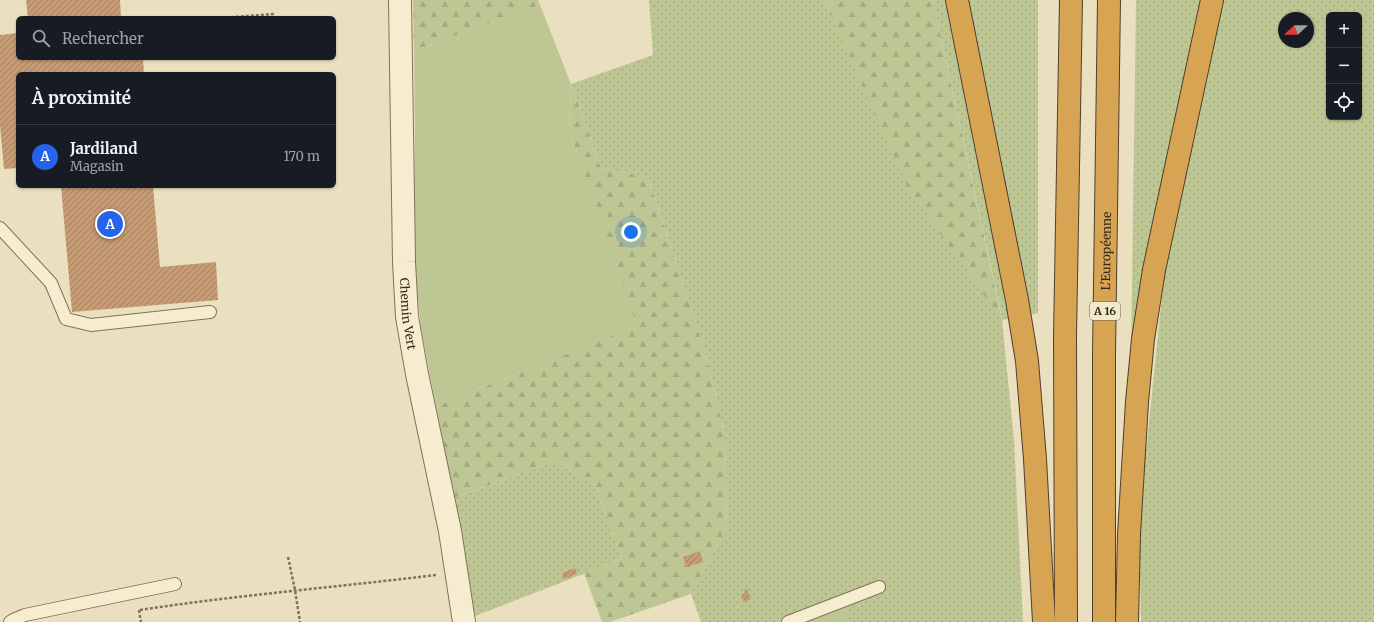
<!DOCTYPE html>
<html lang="fr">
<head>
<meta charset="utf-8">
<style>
	:root { --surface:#171b24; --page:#20242c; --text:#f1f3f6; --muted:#9ea1a6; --line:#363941; --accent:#2563eb }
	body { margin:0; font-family:Merriweather,serif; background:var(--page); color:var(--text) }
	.controls { position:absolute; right:12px; top:12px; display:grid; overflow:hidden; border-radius:6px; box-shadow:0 1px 3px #0004 }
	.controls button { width:36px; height:36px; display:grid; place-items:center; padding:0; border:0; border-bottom:1px solid var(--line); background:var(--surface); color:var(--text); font:20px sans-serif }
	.compass { position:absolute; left:1278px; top:12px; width:36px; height:36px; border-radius:50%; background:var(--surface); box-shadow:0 1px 3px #0004; rotate:248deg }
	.you { position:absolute; left:631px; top:232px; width:14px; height:14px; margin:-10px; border:3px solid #fff; border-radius:50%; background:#1a73e8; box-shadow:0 0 0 6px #1a73e833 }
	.badge { display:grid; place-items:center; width:26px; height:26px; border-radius:50%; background:var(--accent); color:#fff; font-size:13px; font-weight:700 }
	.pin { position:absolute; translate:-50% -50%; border:2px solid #fff; box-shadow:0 1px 4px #0006 }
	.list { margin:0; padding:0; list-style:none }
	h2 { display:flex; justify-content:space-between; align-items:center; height:52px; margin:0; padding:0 16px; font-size:17px }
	h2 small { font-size:13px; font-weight:400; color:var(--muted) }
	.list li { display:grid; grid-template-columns:26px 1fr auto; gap:12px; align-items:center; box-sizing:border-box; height:64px; padding:0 16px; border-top:1px solid var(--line) }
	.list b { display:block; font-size:15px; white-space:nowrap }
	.list p { margin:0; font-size:13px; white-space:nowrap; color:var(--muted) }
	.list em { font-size:13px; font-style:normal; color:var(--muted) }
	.icon { flex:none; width:22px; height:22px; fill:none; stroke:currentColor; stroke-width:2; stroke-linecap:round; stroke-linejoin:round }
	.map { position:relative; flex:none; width:1374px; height:622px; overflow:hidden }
	.search { position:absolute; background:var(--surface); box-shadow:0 1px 3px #0004; left:16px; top:16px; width:320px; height:44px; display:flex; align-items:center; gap:10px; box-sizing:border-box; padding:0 14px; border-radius:6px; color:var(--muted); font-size:15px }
	.panel { position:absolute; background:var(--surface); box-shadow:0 1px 3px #0004; left:16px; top:72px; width:320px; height:116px; border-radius:6px }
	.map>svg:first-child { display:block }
</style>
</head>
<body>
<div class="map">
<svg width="1374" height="622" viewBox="0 0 1374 622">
	<defs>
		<pattern id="grass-dots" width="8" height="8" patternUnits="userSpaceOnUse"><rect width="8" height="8" fill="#bec794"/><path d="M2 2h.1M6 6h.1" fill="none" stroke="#a4ab7f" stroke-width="1.8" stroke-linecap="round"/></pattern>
		<pattern id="forest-firs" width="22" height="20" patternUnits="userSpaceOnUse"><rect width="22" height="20" fill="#bec794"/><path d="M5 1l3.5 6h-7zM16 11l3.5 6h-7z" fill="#a4ab7f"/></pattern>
		<pattern id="building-hatch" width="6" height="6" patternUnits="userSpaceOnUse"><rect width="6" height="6" fill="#c69c77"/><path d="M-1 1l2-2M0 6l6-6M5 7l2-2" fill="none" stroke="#a17f61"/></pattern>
	</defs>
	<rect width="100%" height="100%" fill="#eae0bf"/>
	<path fill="url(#grass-dots)" fill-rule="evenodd" d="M649,0H825L827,7L1002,318L933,0H1038V313L1002,320L1014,440L1023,622H849L843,605L799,622H701L691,594L727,528L725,433L704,347L648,177L601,168L571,84L653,55Z
		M1136,0H1201L1131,360Z
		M1223,0H1374V622H1141L1139,518L1164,278ZM1329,15H1359V117H1329ZM1284,18H1308V42H1284Z
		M554,461L595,486L622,559L475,616L454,498Z"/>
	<path fill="url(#forest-firs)" d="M413,0H538L540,5L414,51Z
		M825,0H933L1002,320L909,190L827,6Z
		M571,84L601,168L648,177L704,347L725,433L727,528L691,594L610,622H602L584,573L622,559L595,486L554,461L454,498L436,406L636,326L569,129Z"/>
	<path fill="#bec794" d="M540,5L571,84L569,129L637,326L436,406L421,328L414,258L415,131L414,51Z
		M843,605L849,622H799Z"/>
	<path fill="url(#building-hatch)" d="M26,0H120L121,18H28Z
		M18,33V58H143L144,74H18V168L4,169L0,125V35Z
		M61,186H153L160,267L216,262L218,300L72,312Z
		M700,551L703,562L686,567L683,557Z
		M575,568L577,574L564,579L562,573Z
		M747,589L751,599L744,602L741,595L745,593L744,590Z"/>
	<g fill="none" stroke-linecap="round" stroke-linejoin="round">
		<defs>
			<path id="service" d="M0,228L51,283L66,319L91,325L210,312
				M10,622L13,620L25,615L175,584
				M788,622L879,587"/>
			<g id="minor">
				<path id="s1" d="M400,0L404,262L407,317L417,374L450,531L464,622"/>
			</g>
			<g id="motorway">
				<path d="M957,0L1017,300L1027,361L1035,459L1044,622"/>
				<path d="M1066,622L1065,336L1071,0"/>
				<path id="s2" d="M1104,622V355L1109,0"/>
				<path d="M1127,622L1129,534L1137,402L1143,339L1154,270L1212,0"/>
			</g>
		</defs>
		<use href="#service" stroke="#827158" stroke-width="14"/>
		<use href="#minor" stroke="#827158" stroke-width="24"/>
		<use href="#motorway" stroke="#4f3f2d" stroke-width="24"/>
		<path stroke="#827158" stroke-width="2.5" stroke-dasharray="3 2" stroke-linecap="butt" d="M221,18L274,14
			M288,557L295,590L300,622
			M139,610L141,622
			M140,610C238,595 338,587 436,575"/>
		<use href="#service" stroke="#f6edd1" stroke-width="12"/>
		<use href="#minor" stroke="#f6edd1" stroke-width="22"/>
		<use href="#motorway" stroke="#d6a453" stroke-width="22"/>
	</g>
	<g text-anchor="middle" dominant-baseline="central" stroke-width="3.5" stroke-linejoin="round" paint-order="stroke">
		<rect fill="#f2eace" stroke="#6c6251" stroke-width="1" x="1090" y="302" width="30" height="18" rx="3"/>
		<g font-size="11" font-weight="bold" fill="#32281c">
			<text x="1105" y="311">A 16</text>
		</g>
		<g font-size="12" fill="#32281c" stroke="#f2eace">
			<text stroke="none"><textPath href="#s2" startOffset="371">L'Européenne</textPath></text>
			<text stroke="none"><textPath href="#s1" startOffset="314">Chemin Vert</textPath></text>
		</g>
	</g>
</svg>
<div class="controls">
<button>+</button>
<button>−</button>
<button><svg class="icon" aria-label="locate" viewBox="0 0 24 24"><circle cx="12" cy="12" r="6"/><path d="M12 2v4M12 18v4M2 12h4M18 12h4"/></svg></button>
</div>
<svg class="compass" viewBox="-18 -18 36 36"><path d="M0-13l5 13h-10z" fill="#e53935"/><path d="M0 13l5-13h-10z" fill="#9ea1a6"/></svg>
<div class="you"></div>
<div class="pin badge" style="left:110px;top:224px">A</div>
<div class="search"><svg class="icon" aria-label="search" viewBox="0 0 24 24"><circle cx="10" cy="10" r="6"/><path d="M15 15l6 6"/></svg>Rechercher</div>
<section class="panel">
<h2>À proximité<small></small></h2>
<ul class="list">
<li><span class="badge">A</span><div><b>Jardiland</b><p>Magasin</p></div><em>170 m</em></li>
</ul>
</section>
</div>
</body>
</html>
